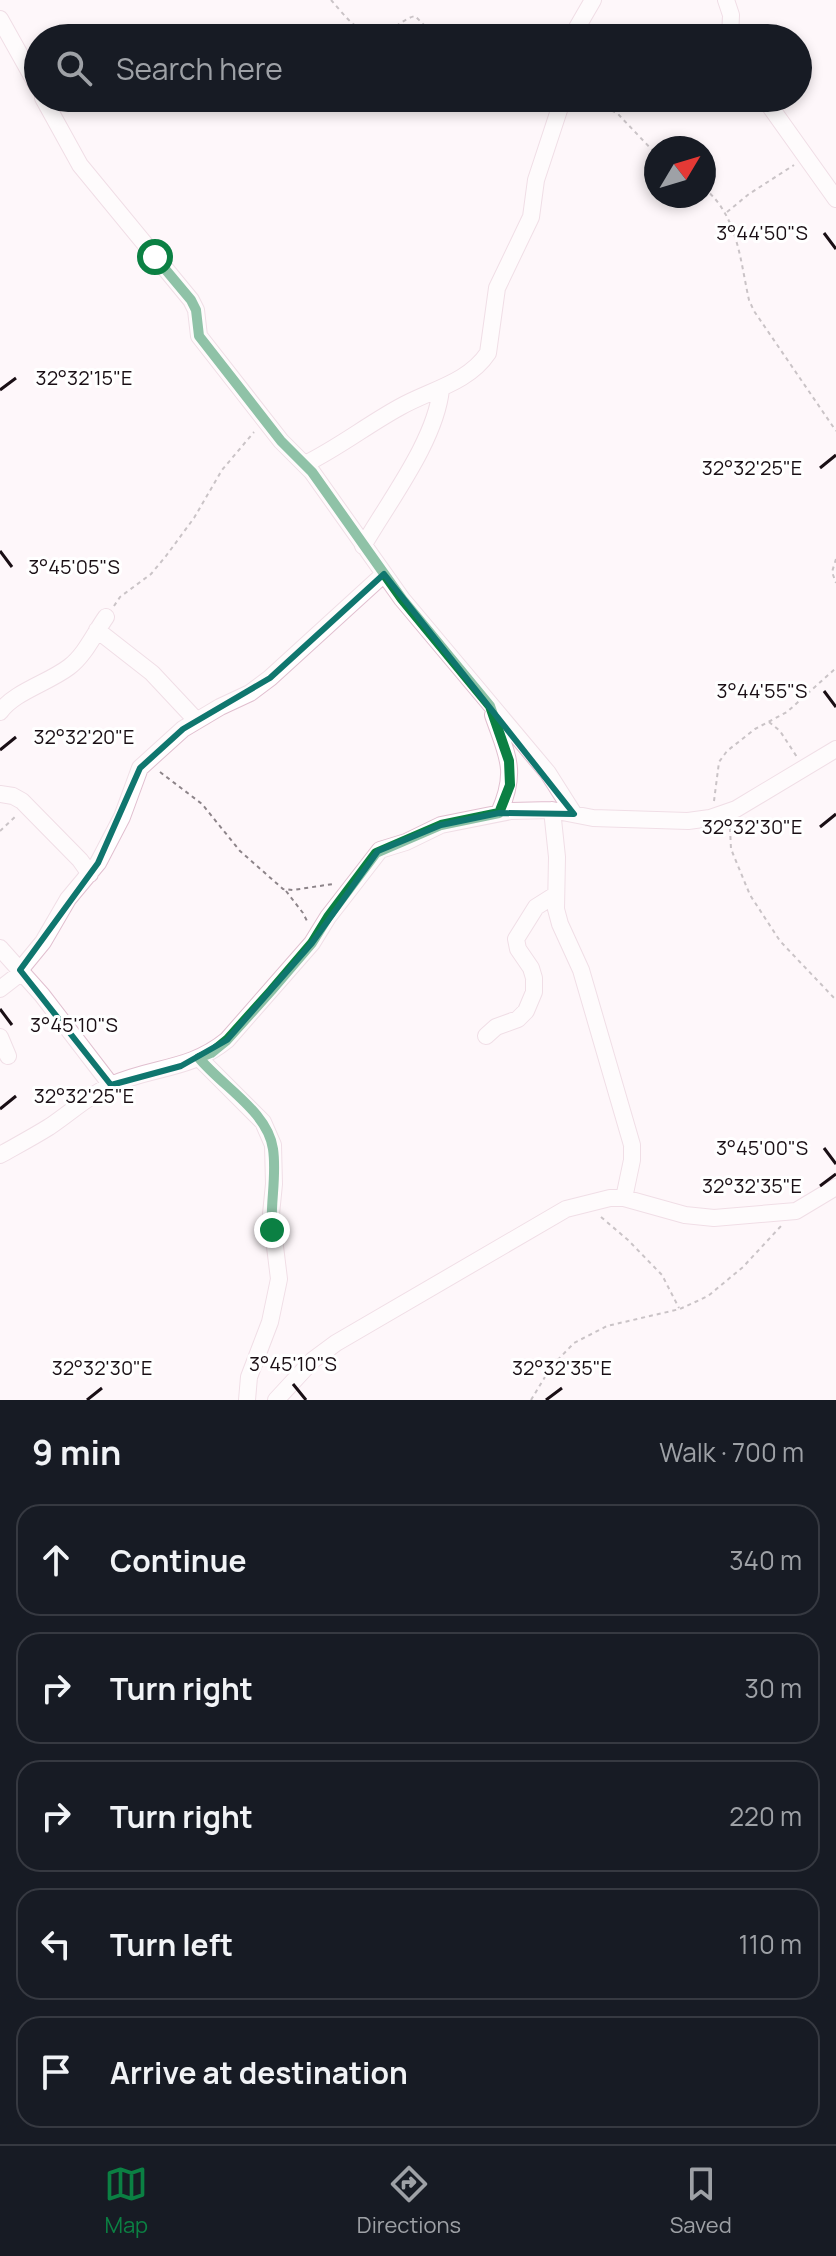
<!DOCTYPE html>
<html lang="en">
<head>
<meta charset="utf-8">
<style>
	:root { --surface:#171b24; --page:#242831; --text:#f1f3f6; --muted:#9ea1a6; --line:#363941; --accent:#0b8043 }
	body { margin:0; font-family:Manrope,sans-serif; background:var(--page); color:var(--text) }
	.compass { position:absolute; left:644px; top:136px; width:72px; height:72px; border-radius:50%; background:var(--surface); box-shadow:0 4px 12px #0003; rotate:52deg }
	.stop { position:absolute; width:24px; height:24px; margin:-18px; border:6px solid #0b8043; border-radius:50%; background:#fff }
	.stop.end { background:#0b8043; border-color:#fff; box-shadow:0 2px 8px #0008 }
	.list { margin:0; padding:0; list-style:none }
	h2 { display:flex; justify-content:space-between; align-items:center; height:104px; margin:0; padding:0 32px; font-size:34px }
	h2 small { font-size:26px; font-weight:400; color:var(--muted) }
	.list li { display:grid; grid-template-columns:52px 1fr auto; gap:24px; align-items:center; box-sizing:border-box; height:112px; margin:0 16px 16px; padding:0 16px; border:2px solid var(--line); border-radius:24px }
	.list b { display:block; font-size:30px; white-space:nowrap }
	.list em { font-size:26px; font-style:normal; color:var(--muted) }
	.icon { flex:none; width:44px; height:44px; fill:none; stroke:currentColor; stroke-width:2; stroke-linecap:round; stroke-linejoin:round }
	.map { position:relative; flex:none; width:836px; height:1400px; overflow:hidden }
	.search { position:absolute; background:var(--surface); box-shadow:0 4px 12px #0003; left:24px; right:24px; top:24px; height:88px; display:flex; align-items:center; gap:20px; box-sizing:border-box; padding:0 28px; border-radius:44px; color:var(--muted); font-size:30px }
	.sheet { height:744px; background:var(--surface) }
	nav { display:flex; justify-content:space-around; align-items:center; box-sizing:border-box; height:112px; border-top:2px solid var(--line); background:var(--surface); font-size:22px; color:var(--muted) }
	nav a { display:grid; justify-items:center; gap:4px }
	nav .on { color:var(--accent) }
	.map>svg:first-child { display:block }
</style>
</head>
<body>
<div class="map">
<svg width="836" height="1400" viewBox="0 0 836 1400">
	<rect width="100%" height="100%" fill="#fef7fa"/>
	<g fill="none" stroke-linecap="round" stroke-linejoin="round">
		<defs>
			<path id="minor" d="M726,0L731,15L730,38
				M0,19L38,87
				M571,38L593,0
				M43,98L80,165L191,300L196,310L199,336L281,441L312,472L402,599L548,773L574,814
				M764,98L836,199
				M305,464C338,448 367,425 400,407C430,390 468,383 488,353L497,288L531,217L536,180L563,98
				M363,546C389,501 436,440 441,389
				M97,630L152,673L196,720
				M0,712C14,692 48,683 69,667C85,655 94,634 106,617
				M493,715C507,756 518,770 499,813
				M0,794L13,796L22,801L80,860L90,874
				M552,810L557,857L556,909L560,924L581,970L632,1145V1160L624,1198
				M0,948L42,995L111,1085
				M20,970L43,942L68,899L98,863L122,817L140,768L183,729L220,707L250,693L270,678L384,574
				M0,989L22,972
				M486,1036L496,1027L518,1019L526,1011L534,992V978L531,968L518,949L516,939L536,907L555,895
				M0,1037L8,1056
				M199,1058L263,1122L273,1145L274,1184L271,1214L279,1279L270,1322L249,1377L247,1400
				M0,1155C16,1146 33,1137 49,1127C70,1113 88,1096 111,1085C153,1066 189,1071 227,1040L312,943L328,917L380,850L406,842L441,825L511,811L552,810L593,818L688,821L710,818L736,809L836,749
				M276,1400L313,1360L336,1343L566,1209L610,1198H624L685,1215L714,1218L796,1211L836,1187"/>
		</defs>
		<use href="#minor" stroke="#e1bfcf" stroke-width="18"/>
		<path stroke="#8d8489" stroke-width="2" stroke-dasharray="4 4" stroke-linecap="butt" d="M331,0C345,15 361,41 385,32C396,28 403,19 415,16L437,38
			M582,98L617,113L656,154
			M704,188C738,216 740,260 749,300L754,311L836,431
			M727,212L749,194L794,165
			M836,559L832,572L836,583
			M114,606L120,597L151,574L166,556L194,518L222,470L254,432
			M769,722L780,731L797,757
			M160,772L202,804L240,851L283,889L293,890L333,884
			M714,801L719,762L727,751L755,729L787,712L836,668
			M730,828L731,849L750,895L780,941L836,1000
			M0,831L15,817
			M286,891L303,913L307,921
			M601,1217L628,1240L662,1275L679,1308
			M531,1400L551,1367L574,1343L607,1326L680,1309L708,1296L743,1267L781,1226"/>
		<use href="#minor" stroke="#fff" stroke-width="16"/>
	</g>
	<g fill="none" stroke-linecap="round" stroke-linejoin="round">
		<path stroke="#0b8043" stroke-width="10" d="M155,257L191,300L196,310L199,336L281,441L312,472L402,599L490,706L509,761L510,785L499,813L441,825L376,853L328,917L312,943L271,991L227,1040L211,1053L199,1058C223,1087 268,1112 273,1149C277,1176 270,1203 272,1230"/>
	</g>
	<path d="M0 0H836V1400H0ZM384,574L574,814L499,813L441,825L378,851L312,943L227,1040L181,1066L111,1085L20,970L98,863L140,768L183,729L270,678Z" fill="#fef7fa" fill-opacity=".55" fill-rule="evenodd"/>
	<path fill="none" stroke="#0f766e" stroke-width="6" stroke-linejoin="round" d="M384,574L574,814L499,813L441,825L378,851L312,943L227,1040L181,1066L111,1085L20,970L98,863L140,768L183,729L270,678Z"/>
	<path fill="none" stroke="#1a0f15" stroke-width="3" d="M824,233L836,249M0,390L16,378M820,468L836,455M0,551L12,567M824,691L836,707M0,750L16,737M820,827L836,814M0,1009L12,1025M0,1109L16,1096M824,1148L836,1164M820,1186L836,1174M293,1384L306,1400M87,1400L102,1388M546,1400L562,1388"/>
	<g font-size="20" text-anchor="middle" fill="#1a0f15" stroke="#fff" stroke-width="6" stroke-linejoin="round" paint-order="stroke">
		<text x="762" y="240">3°44'50"S</text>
		<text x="84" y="385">32°32'15"E</text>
		<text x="752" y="475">32°32'25"E</text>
		<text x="74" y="574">3°45'05"S</text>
		<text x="762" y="698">3°44'55"S</text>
		<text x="84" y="744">32°32'20"E</text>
		<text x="752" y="834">32°32'30"E</text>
		<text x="74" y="1032">3°45'10"S</text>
		<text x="84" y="1103">32°32'25"E</text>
		<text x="762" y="1155">3°45'00"S</text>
		<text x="752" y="1193">32°32'35"E</text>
		<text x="293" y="1371">3°45'10"S</text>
		<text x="102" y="1375">32°32'30"E</text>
		<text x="562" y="1375">32°32'35"E</text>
	</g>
</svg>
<svg class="compass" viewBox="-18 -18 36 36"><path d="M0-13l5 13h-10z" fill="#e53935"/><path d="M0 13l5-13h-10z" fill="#9ea1a6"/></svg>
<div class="stop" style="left:155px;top:257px"></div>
<div class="stop end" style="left:272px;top:1230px"></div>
<div class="search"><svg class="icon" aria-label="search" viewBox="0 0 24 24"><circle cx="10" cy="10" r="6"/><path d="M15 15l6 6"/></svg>Search here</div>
</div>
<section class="sheet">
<h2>9 min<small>Walk · 700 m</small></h2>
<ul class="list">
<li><svg class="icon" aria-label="ahead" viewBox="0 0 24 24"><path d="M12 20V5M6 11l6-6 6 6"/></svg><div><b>Continue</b></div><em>340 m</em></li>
<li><svg class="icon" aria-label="right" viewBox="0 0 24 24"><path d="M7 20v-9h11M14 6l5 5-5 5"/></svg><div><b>Turn right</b></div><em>30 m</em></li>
<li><svg class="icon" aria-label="right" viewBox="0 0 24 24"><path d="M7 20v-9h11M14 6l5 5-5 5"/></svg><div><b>Turn right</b></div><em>220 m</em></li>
<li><svg class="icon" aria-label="left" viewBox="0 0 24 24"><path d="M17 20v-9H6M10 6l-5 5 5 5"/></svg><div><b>Turn left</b></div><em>110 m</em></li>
<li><svg class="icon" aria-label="arrive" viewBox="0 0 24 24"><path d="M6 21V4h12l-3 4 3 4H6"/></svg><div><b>Arrive at destination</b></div></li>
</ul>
</section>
<nav>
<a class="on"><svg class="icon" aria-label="map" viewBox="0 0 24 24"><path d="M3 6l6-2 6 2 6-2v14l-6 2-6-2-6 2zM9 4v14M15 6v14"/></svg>Map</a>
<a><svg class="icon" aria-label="directions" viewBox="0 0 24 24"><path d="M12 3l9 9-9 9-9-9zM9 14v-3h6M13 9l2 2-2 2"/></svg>Directions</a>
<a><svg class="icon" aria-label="saved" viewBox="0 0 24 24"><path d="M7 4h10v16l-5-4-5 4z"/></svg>Saved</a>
</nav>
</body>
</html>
